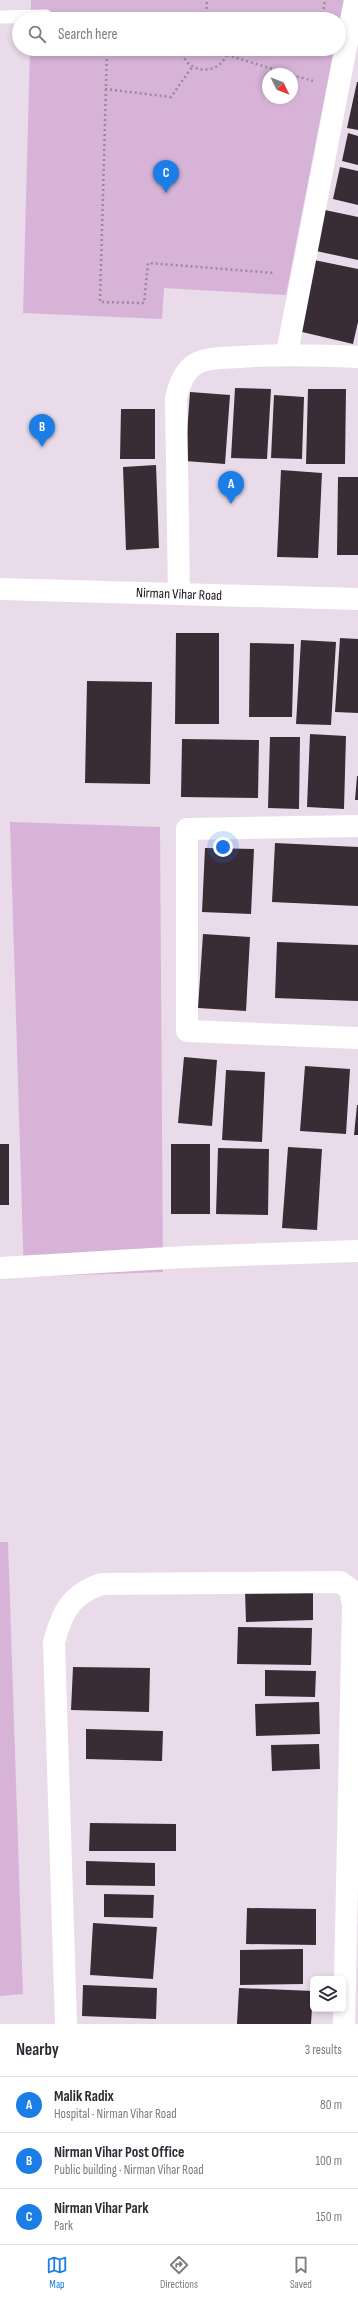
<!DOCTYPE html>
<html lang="en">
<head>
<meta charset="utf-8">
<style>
	:root { --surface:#fff; --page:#f2f2f3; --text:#2b2b33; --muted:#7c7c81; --line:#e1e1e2; --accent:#1b7ee7 }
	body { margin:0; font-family:"Sofia Sans Condensed",sans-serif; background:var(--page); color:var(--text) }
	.controls { position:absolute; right:12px; bottom:12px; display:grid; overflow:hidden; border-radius:6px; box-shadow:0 2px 6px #0003 }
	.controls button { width:36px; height:36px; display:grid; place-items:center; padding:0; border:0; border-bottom:1px solid var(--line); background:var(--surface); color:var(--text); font:20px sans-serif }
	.compass { position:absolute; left:262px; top:68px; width:36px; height:36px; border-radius:50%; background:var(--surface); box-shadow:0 2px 6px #0003; rotate:132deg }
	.you { position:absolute; left:223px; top:847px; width:14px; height:14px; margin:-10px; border:3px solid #fff; border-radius:50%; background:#1a73e8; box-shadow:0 0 0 6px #1a73e833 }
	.badge { display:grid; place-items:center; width:26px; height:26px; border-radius:50%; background:var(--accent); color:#fff; font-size:13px; font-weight:700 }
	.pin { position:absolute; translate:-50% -33px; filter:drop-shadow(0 1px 2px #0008) }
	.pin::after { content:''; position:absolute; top:21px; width:14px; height:12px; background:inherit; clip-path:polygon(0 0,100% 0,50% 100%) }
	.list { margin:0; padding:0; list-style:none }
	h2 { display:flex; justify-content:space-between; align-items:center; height:52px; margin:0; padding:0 16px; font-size:17px }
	h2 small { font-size:13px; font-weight:400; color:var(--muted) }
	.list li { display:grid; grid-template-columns:26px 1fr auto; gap:12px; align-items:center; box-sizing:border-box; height:56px; padding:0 16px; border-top:1px solid var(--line) }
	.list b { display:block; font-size:15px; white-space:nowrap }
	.list p { margin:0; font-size:13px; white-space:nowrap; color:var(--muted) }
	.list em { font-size:13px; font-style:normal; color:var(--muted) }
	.icon { flex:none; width:22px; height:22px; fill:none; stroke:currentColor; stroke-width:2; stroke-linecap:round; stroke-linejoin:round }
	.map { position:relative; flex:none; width:358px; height:2024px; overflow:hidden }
	.search { position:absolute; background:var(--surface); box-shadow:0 2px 6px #0003; left:12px; right:12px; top:12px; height:44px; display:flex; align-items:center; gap:10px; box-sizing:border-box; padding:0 14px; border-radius:22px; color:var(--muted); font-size:15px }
	.sheet { height:220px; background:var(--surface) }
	nav { display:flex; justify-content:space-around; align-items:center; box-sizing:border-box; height:56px; border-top:1px solid var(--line); background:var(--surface); font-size:11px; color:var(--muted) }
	nav a { display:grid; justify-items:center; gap:2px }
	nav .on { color:var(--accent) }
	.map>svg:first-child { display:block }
</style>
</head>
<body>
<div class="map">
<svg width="358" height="2024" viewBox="0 0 358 2024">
	<rect width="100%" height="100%" fill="#e9dbe9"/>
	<path fill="#d8b3d8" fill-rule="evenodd" d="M31,0H344L339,24V19H31Z
		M30,49H334L286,295L164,288L162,319L23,313ZM268,74H292V98H268Z
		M10,822L160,827L163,1272L24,1277Z
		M0,1542H8L23,1994L0,1996Z"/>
	<path fill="#392c34" d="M357,82H358V130L347,128Z
		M348,133L358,136V165L342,161Z
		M340,167L358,171V205L333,199Z
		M325,210L358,217V260L316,251Z
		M314,260L358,269V322L353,344L298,331Z
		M235,388L271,389L267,459L231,458Z
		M308,389H346L345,464H306Z
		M190,392L230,395L225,464L185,461Z
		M274,395L304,397L302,459L271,458Z
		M121,409H155V459H120Z
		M156,465L159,548L126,550L123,467Z
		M281,470L322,473L318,558L277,557Z
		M338,477H358V555H337Z
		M176,633H219V724H175Z
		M340,638L358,639V713L335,712Z
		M301,640L336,642L331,725L296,724Z
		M250,643L294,644L292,717H249Z
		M87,681L152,682L150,784L85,783Z
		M310,734L346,736L344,809L307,807Z
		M270,737H300L299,809L268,808Z
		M182,739L259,740L258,798L181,797Z
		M357,776H358V800H355Z
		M275,843L358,847V906L272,902Z
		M205,848L254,849L251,914L202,912Z
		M203,934L250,937L246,1011L198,1008Z
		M277,942L358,945V1001L275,998Z
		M184,1057L217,1060L212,1126L178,1123Z
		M305,1066L350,1069L346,1134L300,1131Z
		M226,1070L265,1072L262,1142L222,1140Z
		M357,1105H358V1135H354Z
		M0,1144H9V1205H0Z
		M171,1144H210V1214H171Z
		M288,1147L322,1149L317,1230L282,1228Z
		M218,1148L269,1149L268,1215L216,1214Z
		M313,1589V1620L246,1622L245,1591Z
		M238,1627L312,1628L311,1665L237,1664Z
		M73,1667L150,1668L149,1712L71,1710Z
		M265,1670L316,1671L315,1697L265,1696Z
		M319,1702L320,1734L256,1736L255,1704Z
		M86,1729L163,1731L162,1761L86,1759Z
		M319,1744L320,1769L272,1771L271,1745Z
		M90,1823L176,1824V1851H89Z
		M86,1861L155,1863V1886L86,1885Z
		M104,1894L154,1895L153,1918L104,1917Z
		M247,1908L316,1909V1945L246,1944Z
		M93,1923L157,1927L153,1979L90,1975Z
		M303,1949V1984L240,1985V1950Z
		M83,1985L157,1988L156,2019L82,2016Z
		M239,1988L313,1991L311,2024H237Z"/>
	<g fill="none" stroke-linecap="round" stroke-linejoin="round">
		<path stroke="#968b96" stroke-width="2.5" stroke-dasharray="2 3" stroke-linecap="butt" d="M206,19L207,0
			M322,19L325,0
			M107,49L100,302L144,303L148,263L275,273
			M181,49C186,77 224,76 228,49
			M227,55L289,74
			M292,75L313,81
			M105,89L171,97L192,67"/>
		<path stroke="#fff" stroke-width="13" d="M0,17L46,16"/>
		<path stroke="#fff" stroke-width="22" d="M287,353L355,0
			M0,589L358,599
			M179,594L176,398C179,385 184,370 197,363C210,357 225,358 239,357C280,354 317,355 358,357
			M358,826L187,829V1031L358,1038
			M0,1268L185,1257L358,1251
			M66,2024L54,1642C62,1612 71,1594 102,1584L340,1582L350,1589L353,1605L344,2024"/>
	</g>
	<g text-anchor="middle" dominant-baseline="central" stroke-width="4" stroke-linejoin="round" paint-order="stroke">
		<g font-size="14" fill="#181318" stroke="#fff">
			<text transform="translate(179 594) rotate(2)">Nirman Vihar Road</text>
		</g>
	</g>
</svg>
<div class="controls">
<button><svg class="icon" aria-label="layers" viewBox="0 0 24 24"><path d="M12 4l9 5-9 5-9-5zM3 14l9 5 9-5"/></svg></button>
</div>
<svg class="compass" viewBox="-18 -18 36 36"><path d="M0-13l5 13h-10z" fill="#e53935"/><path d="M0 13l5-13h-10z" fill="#7c7c81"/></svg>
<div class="you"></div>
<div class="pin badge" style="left:231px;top:504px">A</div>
<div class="pin badge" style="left:42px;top:447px">B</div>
<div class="pin badge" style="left:166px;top:193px">C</div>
<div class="search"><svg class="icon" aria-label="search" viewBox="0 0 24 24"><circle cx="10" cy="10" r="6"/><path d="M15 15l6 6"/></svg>Search here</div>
</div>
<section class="sheet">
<h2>Nearby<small>3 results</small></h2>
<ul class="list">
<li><span class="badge">A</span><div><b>Malik Radix</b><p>Hospital · Nirman Vihar Road</p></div><em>80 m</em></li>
<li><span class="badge">B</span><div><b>Nirman Vihar Post Office</b><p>Public building · Nirman Vihar Road</p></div><em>100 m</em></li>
<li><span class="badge">C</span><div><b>Nirman Vihar Park</b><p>Park</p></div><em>150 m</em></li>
</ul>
</section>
<nav>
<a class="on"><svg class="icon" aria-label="map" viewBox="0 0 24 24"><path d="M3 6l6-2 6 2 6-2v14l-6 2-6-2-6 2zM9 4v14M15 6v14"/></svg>Map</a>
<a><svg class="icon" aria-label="directions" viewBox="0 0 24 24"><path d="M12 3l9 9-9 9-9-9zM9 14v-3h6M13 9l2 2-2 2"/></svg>Directions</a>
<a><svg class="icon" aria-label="saved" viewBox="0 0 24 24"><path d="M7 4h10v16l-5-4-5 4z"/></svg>Saved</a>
</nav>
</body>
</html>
